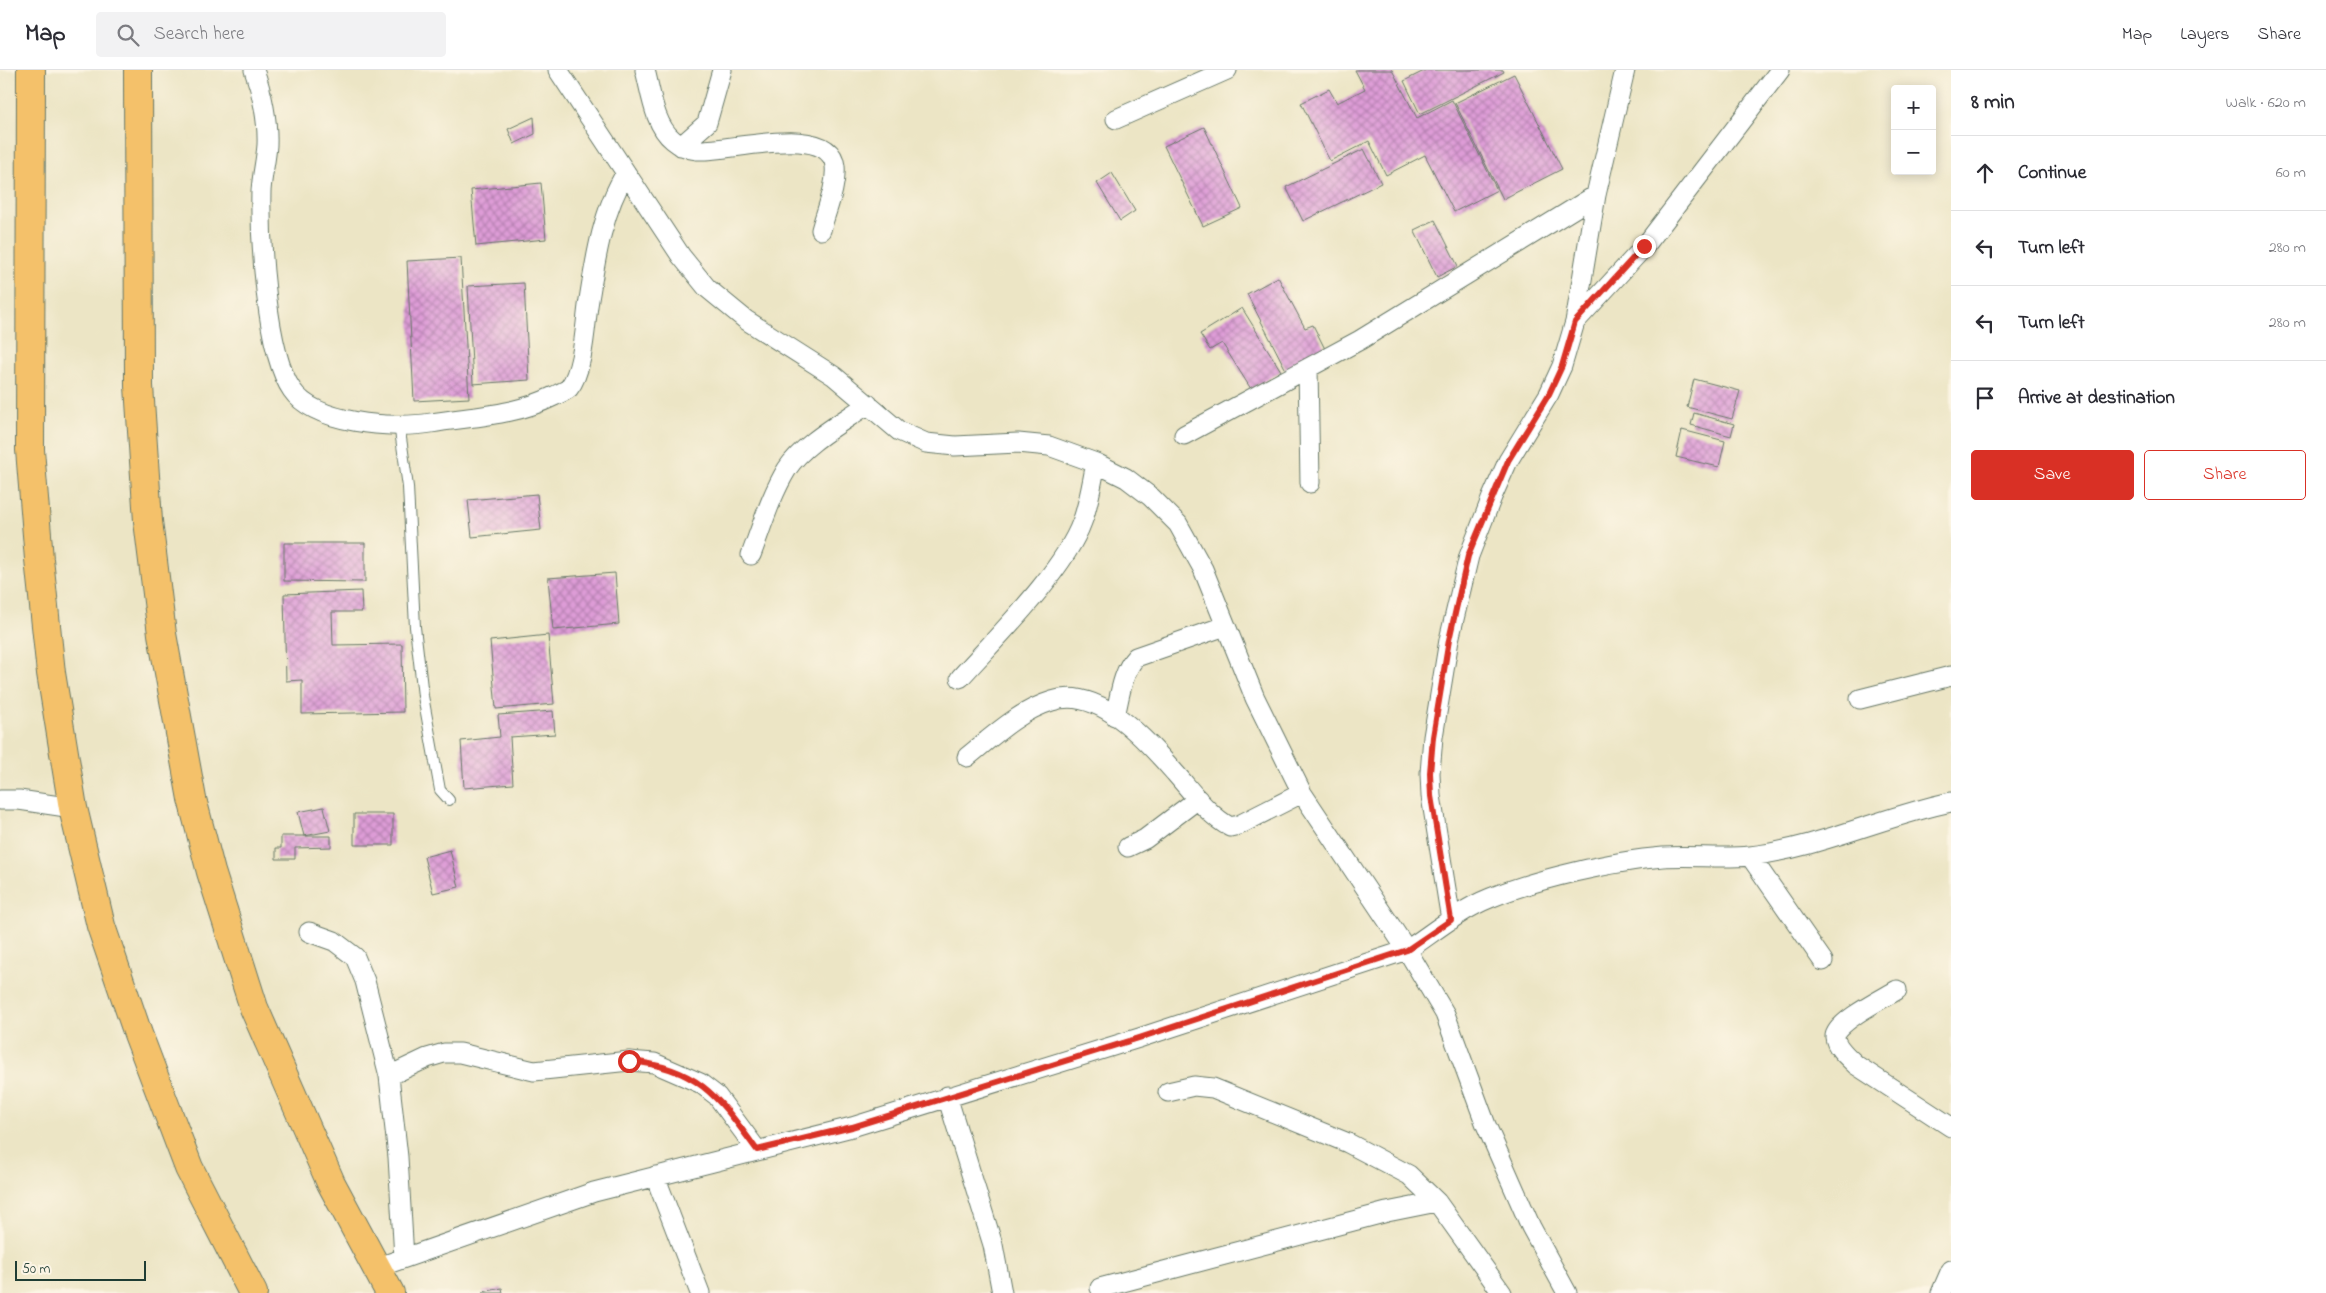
<!DOCTYPE html>
<html lang="en">
<head>
<meta charset="utf-8">
<style>
	:root { --surface:#fff; --page:#f2f2f3; --text:#2b2b33; --muted:#7c7c81; --line:#e1e1e2; --accent:#d93025 }
	body { margin:0; font-family:"Indie Flower",sans-serif; background:var(--page); color:var(--text) }
	.controls { position:absolute; right:15px; top:15px; display:grid; overflow:hidden; border-radius:5px; box-shadow:0 2px 12px #0003 }
	.controls button { width:45px; height:45px; display:grid; place-items:center; padding:0; border:0; border-bottom:1px solid var(--line); background:var(--surface); color:var(--text); font:25px sans-serif }
	.scale { position:absolute; left:15px; bottom:12px; width:131px; box-sizing:border-box; padding-left:5px; border:2px solid #1f3d34; border-top:0; font-size:14px; line-height:18px; white-space:nowrap; color:#1f3d34; -webkit-text-stroke:4px #fcf5e5; paint-order:stroke }
	.stop { position:absolute; width:15px; height:15px; margin:-11px; border:4px solid #d93025; border-radius:50%; background:#fff }
	.stop.end { background:#d93025; border-color:#fff; box-shadow:0 1px 5px #0008 }
	.list { margin:0; padding:0; list-style:none }
	h2 { display:flex; justify-content:space-between; align-items:center; height:65px; margin:0; padding:0 20px; font-size:21px }
	h2 small { font-size:16px; font-weight:400; color:var(--muted) }
	.list li { display:grid; grid-template-columns:32px 1fr auto; gap:15px; align-items:center; box-sizing:border-box; height:75px; padding:0 20px; border-top:1px solid var(--line) }
	.list b { display:block; font-size:19px; white-space:nowrap }
	.list em { font-size:16px; font-style:normal; color:var(--muted) }
	.actions { display:flex; gap:10px; padding:15px 20px }
	.actions a { flex:1; padding:11px 0; border:1px solid var(--accent); border-radius:5px; text-align:center; font-size:18px; color:var(--accent) }
	.actions .main { background:var(--accent); color:#fff }
	.icon { flex:none; width:28px; height:28px; fill:none; stroke:currentColor; stroke-width:2; stroke-linecap:round; stroke-linejoin:round }
	.map { position:relative; flex:none; width:1951px; height:1223px; overflow:hidden }
	header { display:flex; align-items:center; gap:30px; box-sizing:border-box; height:70px; padding:0 25px; background:var(--surface); border-bottom:1px solid var(--line) }
	header strong { font-size:24px }
	nav { display:flex; gap:28px; margin-inline-start:auto; font-size:18px }
	.search { width:350px; height:45px; background:var(--page); display:flex; align-items:center; gap:12px; box-sizing:border-box; padding:0 18px; border-radius:5px; color:var(--muted); font-size:19px }
	main { display:flex }
	aside { flex:1; background:var(--surface) }
	.map>svg:first-child { display:block }
</style>
</head>
<body>
<header>
<strong>Map</strong>
<div class="search"><svg class="icon" aria-label="search" viewBox="0 0 24 24"><circle cx="10" cy="10" r="6"/><path d="M15 15l6 6"/></svg>Search here</div>
<nav><a>Map</a><a>Layers</a><a>Share</a></nav>
</header>
<main>
<div class="map">
<svg width="1951" height="1223" viewBox="0 0 1951 1223">
	<defs>
		<pattern id="building-cross-hatch" width="8" height="8" patternUnits="userSpaceOnUse" patternTransform="scale(1.25)"><rect width="8" height="8" fill="#de9cd7"/><path d="M0 0l8 8M0 8l8-8" fill="none" stroke="#b380af"/></pattern>
	</defs>
	<rect width="100%" height="100%" fill="#fcf5e5"/>
	<filter id="ink" filterUnits="userSpaceOnUse"><feTurbulence type="fractalNoise" baseFrequency=".02" numOctaves="2"/><feDisplacementMap in="SourceGraphic" scale="10" xChannelSelector="R" yChannelSelector="G"/><feConvolveMatrix kernelMatrix="1 2 1 2 8 2 1 2 1" color-interpolation-filters="sRGB"/></filter>
	<filter id="wash" filterUnits="userSpaceOnUse"><feTurbulence type="fractalNoise" baseFrequency=".0096" numOctaves="4" result="noise"/><feDisplacementMap in="SourceGraphic" scale="20" xChannelSelector="R" yChannelSelector="G"/><feGaussianBlur stdDeviation="1.12" result="paint"/><feColorMatrix in="noise" values="0 0 0 0 0 0 0 0 0 0 0 0 0 0 0 0 0 1.4 0 .05"/><feComposite in="paint" operator="in"/></filter>
	<g filter="url(#wash)">
		<rect width="100%" height="100%" fill="#ece5c5"/>
		<g id="blocks">
			<path fill="url(#building-cross-hatch)" d="M1355,0H1392L1417,48L1452,30L1497,120L1454,142L1425,85L1386,105L1369,71L1330,91L1301,33L1329,19L1337,33L1365,19Z
				M1426,0H1503L1504,2L1420,44L1404,11Z
				M1514,4L1562,99L1503,129L1455,33Z
				M534,47L535,64L514,74L508,59Z
				M1204,57L1242,138L1203,156L1164,76Z
				M1364,79L1381,113L1303,151L1286,117Z
				M1112,103L1135,141L1120,151L1097,113Z
				M541,113L546,169L476,176L471,120Z
				M1435,150L1458,196L1437,207L1414,160Z
				M461,188L469,328L414,331L407,191Z
				M1278,207L1305,258L1313,255L1326,281L1286,300L1247,224Z
				M524,213L529,310L473,314L468,216Z
				M1242,238L1281,301L1251,319L1222,273L1210,280L1200,264Z
				M1694,309L1740,321L1732,349L1687,337Z
				M1694,343L1734,354L1731,366L1691,355Z
				M1682,360L1725,371L1719,397L1676,387Z
				M537,424L541,460L472,467L468,430Z
				M284,473H365V512L284,511Z
				M615,503L619,554L553,560L548,508Z
				M361,521L362,542H332L333,575L402,574L403,642L302,644V610L286,611L284,524Z
				M548,565L554,634L496,639L490,571Z
				M553,641L555,664L510,667L513,714L464,718L461,671L500,667L498,645Z
				M324,737L330,761L304,766L298,742Z
				M354,744H393V775H354Z
				M281,766H331V777L295,778V789H276V778H281Z
				M450,780L459,817L433,823L424,787Z
				M502,1218L503,1223H483V1222Z"/>
		</g>
	</g>
	<g filter="url(#ink)">
		<use href="#blocks" fill-opacity="0" stroke="#677867" stroke-width="1"/>
		<g fill="none" stroke-linecap="round" stroke-linejoin="round">
			<defs>
				<path id="service" d="M399,354L408,417L415,557L423,626L440,720L449,730"/>
				<path id="minor" d="M254,0C262,22 268,51 267,75C266,90 262,105 261,121C260,168 266,283 292,320C315,354 393,359 431,353C474,346 514,346 554,326C558,324 566,321 569,318C583,301 585,258 588,236C595,192 602,141 626,103
					M645,0C651,22 654,55 673,70C680,76 688,79 697,80C725,83 830,51 835,96C837,116 826,141 821,160
					M1116,49L1227,0
					M681,76L707,53L722,0
					M1575,252L1645,176L1780,0
					M1308,298L1310,413
					M1184,365L1360,270L1596,125
					M751,485C762,456 771,425 787,399C804,373 843,352 868,334
					M960,608C996,568 1064,501 1082,452C1089,434 1092,412 1096,393
					M1860,629L1951,606
					M1115,646C1120,626 1122,602 1136,587L1225,556
					M967,687C993,666 1019,641 1052,631C1099,615 1148,672 1176,704C1192,722 1208,745 1230,757L1239,755L1302,723
					M0,730H19L73,738
					M1128,777L1145,769L1198,729
					M1750,786L1823,891
					M1451,850L1431,726L1430,703L1433,667L1449,570L1469,486L1492,427L1508,391L1549,324L1562,296L1575,252L1596,125L1625,0
					M309,862L334,871L355,887L365,911L389,1006L398,1087L404,1188
					M1897,920C1884,928 1834,953 1835,967C1836,978 1849,988 1856,995L1951,1057
					M389,1006L427,988L444,983H460L534,1001L629,991L654,993L700,1013L717,1026L757,1080
					M1168,1022L1194,1016L1213,1018L1348,1073L1409,1105L1437,1132L1502,1223
					M947,1026L993,1175L1002,1223
					M655,1106L700,1223
					M376,1198L594,1122L852,1057L1139,968L1407,880L1302,723L1255,628L1203,499L1178,454L1151,427L1126,408L1096,393L1049,376L1018,373L955,376L926,373L899,361L834,306L746,250L707,218L681,186L558,0
					M1100,1218L1387,1142L1437,1132
					M1567,1223L1531,1157L1486,1055L1445,944L1407,880C1434,862 1460,840 1490,828C1536,809 1614,791 1663,787C1692,785 1721,789 1750,786C1819,778 1884,746 1951,732
					M1941,1223L1951,1200"/>
				<path id="trunk" d="M31,0L30,380L39,489L51,603L73,738L101,856L138,964L189,1098L253,1223
					M138,0L139,316L148,451L162,564L192,729L211,802L254,938L331,1113L390,1223"/>
			</defs>
			<use href="#service" stroke="#677867" stroke-width="12"/>
			<use href="#minor" stroke="#677867" stroke-width="21"/>
			<use href="#trunk" stroke="#677867" stroke-width="30"/>
			<use href="#service" stroke="#fff" stroke-width="10"/>
			<use href="#minor" stroke="#fff" stroke-width="19"/>
			<use href="#trunk" stroke="#f4c16a" stroke-width="28"/>
		</g>
	</g>
	<g fill="none" stroke-linecap="round" stroke-linejoin="round" filter="url(#ink)">
		<path stroke="#d93025" stroke-width="6" d="M629,991C699,997 719,1028 757,1080L852,1057L1139,968L1407,880L1451,850L1431,726L1430,703L1433,667L1449,570L1468,486L1508,391L1549,324L1562,296L1575,252L1644,176"/>
	</g>
</svg>
<div class="controls">
<button>+</button>
<button>−</button>
</div>
<div class="scale">50 m</div>
<div class="stop" style="left:629px;top:991px"></div>
<div class="stop end" style="left:1644px;top:176px"></div>
</div>
<aside>
<h2>8 min<small>Walk · 620 m</small></h2>
<ul class="list">
<li><svg class="icon" aria-label="ahead" viewBox="0 0 24 24"><path d="M12 20V5M6 11l6-6 6 6"/></svg><div><b>Continue</b></div><em>60 m</em></li>
<li><svg class="icon" aria-label="left" viewBox="0 0 24 24"><path d="M17 20v-9H6M10 6l-5 5 5 5"/></svg><div><b>Turn left</b></div><em>280 m</em></li>
<li><svg class="icon" aria-label="left" viewBox="0 0 24 24"><path d="M17 20v-9H6M10 6l-5 5 5 5"/></svg><div><b>Turn left</b></div><em>280 m</em></li>
<li><svg class="icon" aria-label="arrive" viewBox="0 0 24 24"><path d="M6 21V4h12l-3 4 3 4H6"/></svg><div><b>Arrive at destination</b></div></li>
</ul>
<div class="actions"><a class="main">Save</a><a>Share</a></div>
</aside>
</main>
</body>
</html>
